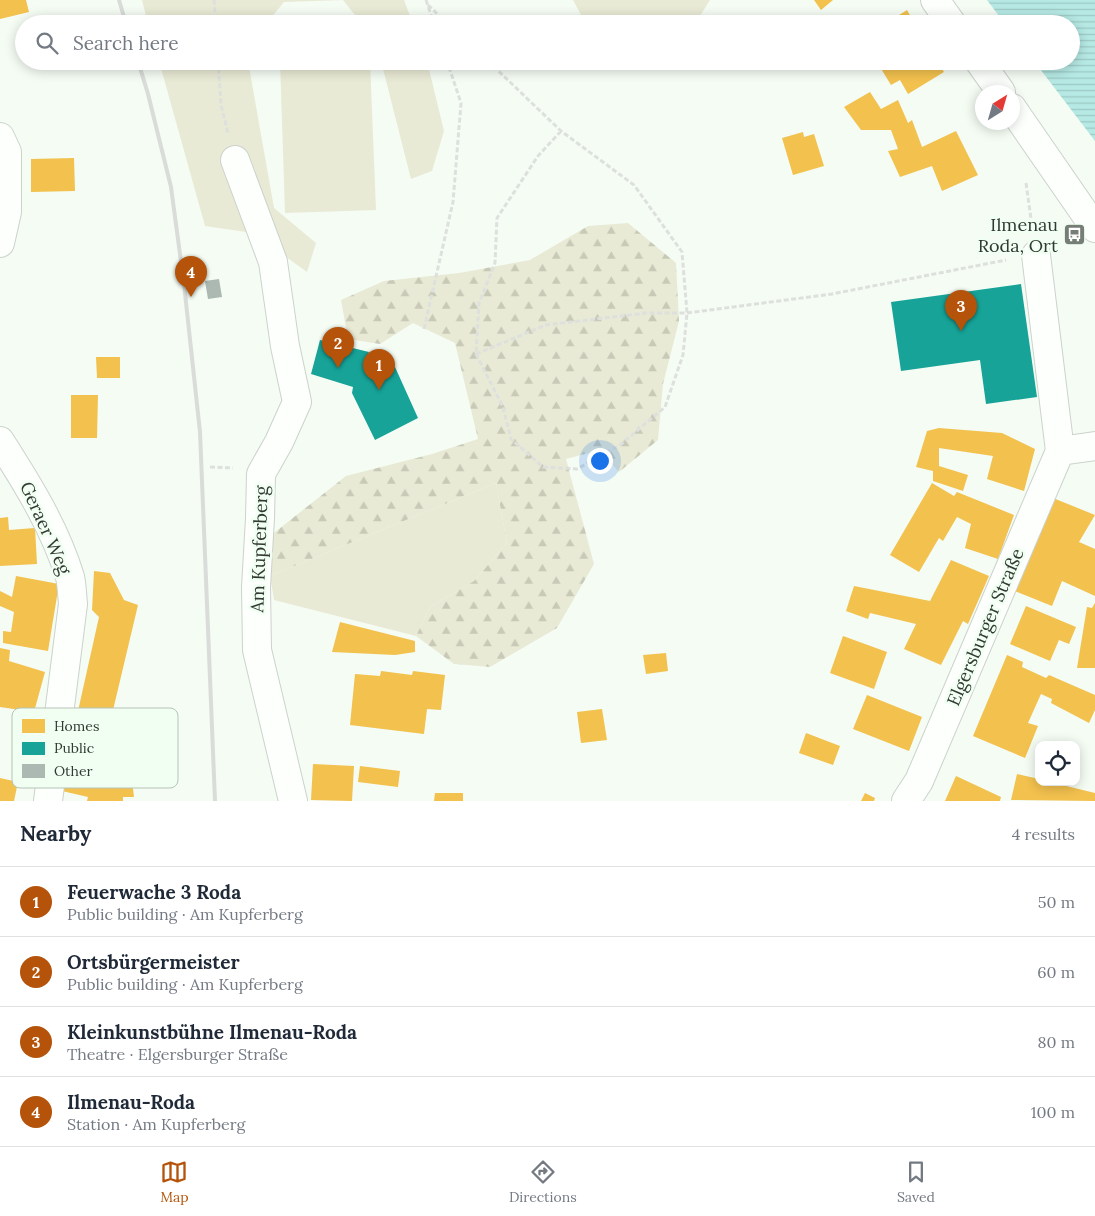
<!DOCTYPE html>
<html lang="en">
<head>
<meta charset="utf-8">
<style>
	:root { --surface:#fff; --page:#f2f2f3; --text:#1f2937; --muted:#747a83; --line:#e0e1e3; --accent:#b45309 }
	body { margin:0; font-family:Lora,serif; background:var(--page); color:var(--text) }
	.controls { position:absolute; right:15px; bottom:15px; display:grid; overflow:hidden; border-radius:10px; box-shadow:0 2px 12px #0003 }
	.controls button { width:45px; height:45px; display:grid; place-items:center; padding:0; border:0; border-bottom:1px solid var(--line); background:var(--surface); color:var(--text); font:25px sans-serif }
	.compass { position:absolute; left:975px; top:85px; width:45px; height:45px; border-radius:50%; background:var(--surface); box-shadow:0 2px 12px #0003; rotate:37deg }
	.you { position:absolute; left:599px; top:460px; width:18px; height:18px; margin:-12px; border:4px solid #fff; border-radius:50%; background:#1a73e8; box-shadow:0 0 0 8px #1a73e833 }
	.badge { display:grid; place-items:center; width:32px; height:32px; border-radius:50%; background:var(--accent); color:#fff; font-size:16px; font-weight:700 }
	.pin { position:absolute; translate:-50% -41px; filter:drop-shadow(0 1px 2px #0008) }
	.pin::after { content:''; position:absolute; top:26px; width:18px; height:15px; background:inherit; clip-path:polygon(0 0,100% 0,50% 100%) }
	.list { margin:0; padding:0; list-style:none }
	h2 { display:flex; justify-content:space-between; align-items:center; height:65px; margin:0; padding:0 20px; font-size:21px }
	h2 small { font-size:16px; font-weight:400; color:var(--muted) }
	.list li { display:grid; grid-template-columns:32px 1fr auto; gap:15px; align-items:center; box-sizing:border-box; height:70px; padding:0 20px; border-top:1px solid var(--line) }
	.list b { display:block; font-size:19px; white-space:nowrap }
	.list p { margin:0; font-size:16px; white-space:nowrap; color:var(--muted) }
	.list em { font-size:16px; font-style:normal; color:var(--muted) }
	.icon { flex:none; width:28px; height:28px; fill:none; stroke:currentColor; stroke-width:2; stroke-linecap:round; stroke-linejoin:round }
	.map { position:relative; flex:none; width:1095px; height:801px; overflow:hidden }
	.search { position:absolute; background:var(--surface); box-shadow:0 2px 12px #0003; left:15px; right:15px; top:15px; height:55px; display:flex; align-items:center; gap:12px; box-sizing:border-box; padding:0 18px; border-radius:28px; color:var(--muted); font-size:19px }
	.sheet { height:345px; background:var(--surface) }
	nav { display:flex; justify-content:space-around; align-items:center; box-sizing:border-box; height:70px; border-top:1px solid var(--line); background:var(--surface); font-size:14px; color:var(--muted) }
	nav a { display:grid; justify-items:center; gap:2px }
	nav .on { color:var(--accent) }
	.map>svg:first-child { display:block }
</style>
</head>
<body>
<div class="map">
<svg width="1095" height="801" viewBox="0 0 1095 801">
	<defs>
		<pattern id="forest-firs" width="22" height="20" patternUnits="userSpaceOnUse" patternTransform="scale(1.25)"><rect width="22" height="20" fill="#e9ead5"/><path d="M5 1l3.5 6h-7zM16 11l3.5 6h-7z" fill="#c8c9b7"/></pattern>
		<pattern id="water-rules" width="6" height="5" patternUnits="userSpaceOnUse" patternTransform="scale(1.25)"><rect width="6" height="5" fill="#b6e9e4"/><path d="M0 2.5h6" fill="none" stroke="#9dc9c4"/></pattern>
	</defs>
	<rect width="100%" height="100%" fill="#f4fcf4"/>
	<path fill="#e9ead5" d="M142,0H404L413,24H362L343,0L284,2L266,24H148Z
		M573,0H710L695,24H586Z
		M159,61H248L274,208L316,243L307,272L253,233L205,226Z
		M280,61H370L376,210L285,213Z
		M381,61H427L444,131L432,171L411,179Z
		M496,483L507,543L474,581L430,607L416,636L274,600L270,576Z"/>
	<path fill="url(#forest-firs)" d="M628,223L676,263L679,321L663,384L658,440L619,472L600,450L566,459L594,564L557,628L490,667L454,664L416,636L430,607L474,581L507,543L496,483L270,576V536L346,476L432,454L478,439L455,343L413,323L380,344L348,339L341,300L384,281L459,273L530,260L588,226Z"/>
	<path fill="url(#water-rules)" d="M987,0H1095V141L1034,61H1071V24H1005Z"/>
	<path fill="#f2c14e" d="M0,0H26L29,12L0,19Z
		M814,0H833L821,10Z
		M907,10L915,24H885Z
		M889,61H937L944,72L908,94L900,80L891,85L880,67Z
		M870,92L881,109L898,100L908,123L912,120L922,147L956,131L978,175L942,191L932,166L900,177L888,151L898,149L891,130H861L844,107Z
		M803,132L804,137L814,134L824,166L793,175L782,138Z
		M74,158L75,191L31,192V159Z
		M96,357H120V378H97Z
		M71,395H98L97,438H71Z
		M939,428L1002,433L1035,449L1024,491L987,479L993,456L939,448V466L968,475L963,491L933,481V471L916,467L927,431Z
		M932,483L954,496L957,492L1014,515L998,559L965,548L971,524L957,517L943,541L939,538L919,572L890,555Z
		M1053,498L1095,515L1079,542L1095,549V596L1062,581L1052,606L1012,590Z
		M8,517L9,530L35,528L37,564L0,566V518Z
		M951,560L989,576L968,624L963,621L941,665L904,649L916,624L870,613L868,619L846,611L854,586L930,601Z
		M94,571L110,573L124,600L138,605L109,727L76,720L99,617L92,610Z
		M16,576L59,584L48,651L3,643V631L11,632L14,612L0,606V591L12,597Z
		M1095,603V668H1077L1087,607L1092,608Z
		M1026,606L1076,627L1069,644L1059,640L1050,661L1010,644Z
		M340,622L415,641V652L395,655L332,652Z
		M843,636L887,652L874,689L830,673Z
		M0,648L10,650L9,661L45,672L34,712L0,707Z
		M666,653L668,671L646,674L643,655Z
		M1007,655L1023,662L1022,667L1046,678L1049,675L1095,695V710L1089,723L1051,703L1052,699L1041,694L1028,723L1038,726L1025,758L973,736Z
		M381,671L412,675L413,671L445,675L441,710L427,709L424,734L350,725L355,674L380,676Z
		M867,695L922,717L909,751L853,729Z
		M602,709L607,740L581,743L577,712Z
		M806,733L840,746L833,765L799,753Z
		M72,738L100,746L96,765L101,766L100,758H118L120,772L131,771L134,797H123V801H87L88,797L62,791Z
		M313,764L354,766L352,801L311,800Z
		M360,766L400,771L398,787L358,782Z
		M1017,774L1039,779V782H1050L1095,793V801L1011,800Z
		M956,776L1001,797L1000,801H945Z
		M0,778L18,782L14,801H0Z
		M435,793H463V801H434Z
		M865,793L875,798L874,801H861Z"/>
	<path fill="#17a398" d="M1021,284L1037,397L986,404L980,360L901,371L891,302Z
		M320,340L369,352L367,358L389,369L395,367L418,418L375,440L352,393L353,387L311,374Z"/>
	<path fill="#abb9b2" d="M219,279L222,297L208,299L205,281Z"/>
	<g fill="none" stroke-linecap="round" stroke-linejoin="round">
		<defs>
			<path id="minor" d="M935,0L952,24
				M979,61L1001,92
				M1012,108L1095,228
				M0,137L7,152V212L0,243
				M235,160L273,262L285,346L297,402L279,442L261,474L260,518L256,587L257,650L293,801
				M1036,255L1060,451
				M0,441C27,483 55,528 70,577C72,585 72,595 73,604L48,801
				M906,801L919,781L1060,451L1095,446"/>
		</defs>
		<use href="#minor" stroke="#ccd2cc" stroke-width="30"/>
		<path stroke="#dde0dd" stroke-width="3" stroke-dasharray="5 2.5" stroke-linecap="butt" d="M214,0L216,24
			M426,0L434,24
			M428,5L448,24
			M218,61L221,105L228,133
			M488,61L561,131L634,185L682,252L687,313L683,355L665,407L620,445L577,469L543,467L511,439L503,407L476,354L479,303L495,263L497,218L538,156L561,131
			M1026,183L1032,226
			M424,329L453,202L461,103L447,61
			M476,354L546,325L646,313H687L832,294L1006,260
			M210,467L233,468"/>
		<use href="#minor" stroke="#fdfffd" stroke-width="28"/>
		<path stroke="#d9dcd9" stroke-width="4" d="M119,0L126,24
			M138,61L148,94L171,187L184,284L200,432L215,801"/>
	</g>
	<defs>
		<symbol id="bus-square" viewBox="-11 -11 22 22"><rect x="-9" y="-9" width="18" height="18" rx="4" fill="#767d76" stroke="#f0fff1"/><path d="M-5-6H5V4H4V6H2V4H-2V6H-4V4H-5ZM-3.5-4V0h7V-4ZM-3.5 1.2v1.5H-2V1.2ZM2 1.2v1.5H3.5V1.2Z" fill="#fff"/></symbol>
	</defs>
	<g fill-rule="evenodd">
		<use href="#bus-square" x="1062" y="222" width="25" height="25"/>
	</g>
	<g text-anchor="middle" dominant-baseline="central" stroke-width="5" stroke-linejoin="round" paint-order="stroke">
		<g font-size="18" fill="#323832" stroke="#f0fff1" text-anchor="end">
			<text x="1058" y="224">Ilmenau<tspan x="1058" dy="21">Roda, Ort</tspan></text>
		</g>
		<g font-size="18" fill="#323832" stroke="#f0fff1">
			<text transform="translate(46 528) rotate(66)">Geraer Weg</text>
			<text transform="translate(259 549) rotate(-88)">Am Kupferberg</text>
			<text transform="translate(985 627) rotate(-67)">Elgersburger Straße</text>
		</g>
	</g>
	<rect x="12" y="708" width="166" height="80" rx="8" fill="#f0fff1" stroke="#b7c3b8" stroke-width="1"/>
	<rect x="22" y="719" width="23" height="14" fill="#f2c14e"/>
	<rect x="22" y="742" width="23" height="13" fill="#17a398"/>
	<rect x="22" y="764" width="23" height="14" fill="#abb9b2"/>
	<g font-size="14" fill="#323832">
		<text x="54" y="731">Homes</text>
		<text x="54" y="753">Public</text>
		<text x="54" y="776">Other</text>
	</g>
</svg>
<div class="controls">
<button><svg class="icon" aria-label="locate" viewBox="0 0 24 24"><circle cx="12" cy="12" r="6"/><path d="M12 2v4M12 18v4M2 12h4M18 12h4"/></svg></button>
</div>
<svg class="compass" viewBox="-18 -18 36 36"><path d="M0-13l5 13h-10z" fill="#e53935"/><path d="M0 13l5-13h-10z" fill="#747a83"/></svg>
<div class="you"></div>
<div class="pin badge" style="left:379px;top:390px">1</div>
<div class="pin badge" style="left:338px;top:368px">2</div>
<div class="pin badge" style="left:961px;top:331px">3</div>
<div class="pin badge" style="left:191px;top:297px">4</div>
<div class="search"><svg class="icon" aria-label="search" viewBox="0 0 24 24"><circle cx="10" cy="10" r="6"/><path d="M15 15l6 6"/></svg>Search here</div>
</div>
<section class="sheet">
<h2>Nearby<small>4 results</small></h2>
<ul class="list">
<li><span class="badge">1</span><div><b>Feuerwache 3 Roda</b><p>Public building · Am Kupferberg</p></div><em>50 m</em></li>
<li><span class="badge">2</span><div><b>Ortsbürgermeister</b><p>Public building · Am Kupferberg</p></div><em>60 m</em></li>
<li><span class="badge">3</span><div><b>Kleinkunstbühne Ilmenau-Roda</b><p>Theatre · Elgersburger Straße</p></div><em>80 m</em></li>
<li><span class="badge">4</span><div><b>Ilmenau-Roda</b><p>Station · Am Kupferberg</p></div><em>100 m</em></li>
</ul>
</section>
<nav>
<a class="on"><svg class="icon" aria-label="map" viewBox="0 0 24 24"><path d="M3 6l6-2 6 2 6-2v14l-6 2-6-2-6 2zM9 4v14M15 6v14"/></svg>Map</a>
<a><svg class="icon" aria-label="directions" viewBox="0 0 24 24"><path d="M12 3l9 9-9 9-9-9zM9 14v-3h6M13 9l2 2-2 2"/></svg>Directions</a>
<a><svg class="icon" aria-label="saved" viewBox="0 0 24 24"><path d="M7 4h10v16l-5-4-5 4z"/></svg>Saved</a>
</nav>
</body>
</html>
